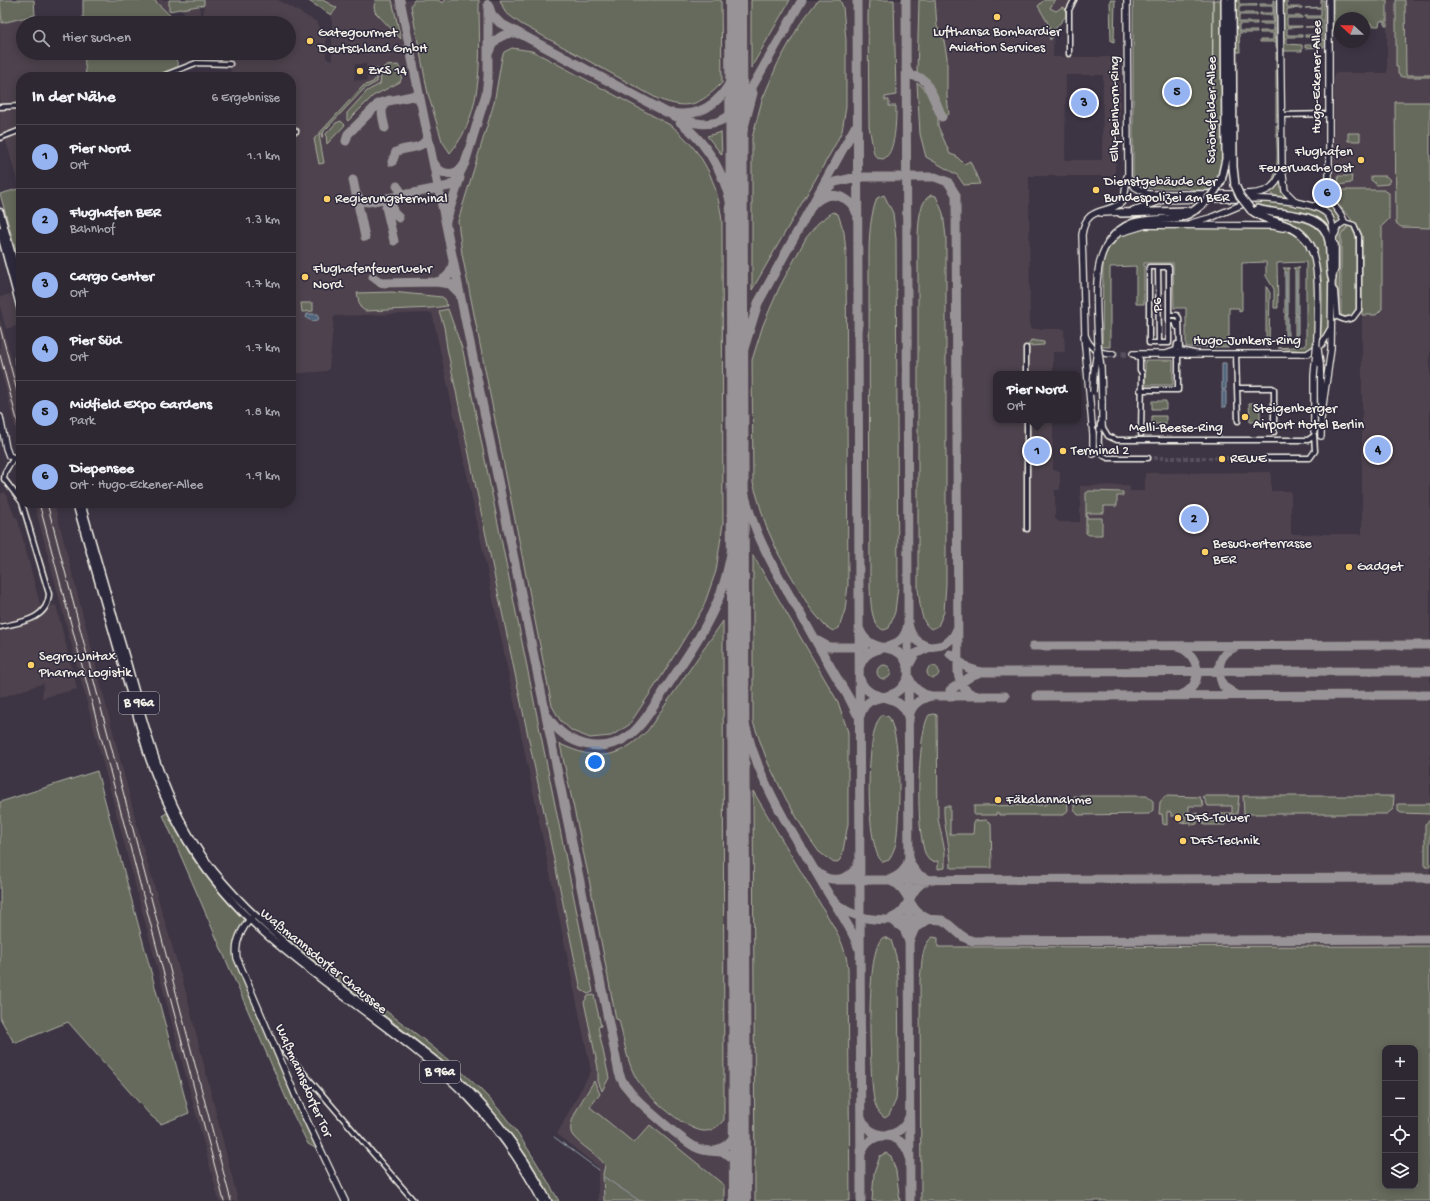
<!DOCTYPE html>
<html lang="de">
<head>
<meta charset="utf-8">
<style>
	:root { --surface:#2e2833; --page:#3a343f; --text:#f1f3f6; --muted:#a7a6ac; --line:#49444e; --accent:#95b2f1 }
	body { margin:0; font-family:"Gochi Hand",sans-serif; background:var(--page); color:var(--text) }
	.controls { position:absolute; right:12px; bottom:12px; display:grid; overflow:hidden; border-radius:8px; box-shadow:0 2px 10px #0003 }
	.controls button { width:36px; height:36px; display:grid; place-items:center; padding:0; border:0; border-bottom:1px solid var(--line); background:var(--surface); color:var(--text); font:20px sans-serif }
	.compass { position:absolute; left:1334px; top:12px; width:36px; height:36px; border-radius:50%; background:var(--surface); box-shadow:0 2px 10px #0003; rotate:291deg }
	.you { position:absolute; left:595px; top:762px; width:14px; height:14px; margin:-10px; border:3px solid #fff; border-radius:50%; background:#1a73e8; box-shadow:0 0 0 6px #1a73e833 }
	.badge { display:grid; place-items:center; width:26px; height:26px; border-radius:50%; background:var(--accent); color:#111; font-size:13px; font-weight:700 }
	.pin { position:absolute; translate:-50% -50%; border:2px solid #fff; box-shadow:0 1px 4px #0006 }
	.popup { position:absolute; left:993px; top:371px; width:88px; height:52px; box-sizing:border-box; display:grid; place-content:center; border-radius:8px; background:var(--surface); filter:drop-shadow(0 1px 3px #0005); font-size:13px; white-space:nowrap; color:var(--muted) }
	.popup b { font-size:15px; color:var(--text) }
	.popup::after { content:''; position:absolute; left:50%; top:100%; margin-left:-8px; border:8px solid transparent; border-top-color:var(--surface) }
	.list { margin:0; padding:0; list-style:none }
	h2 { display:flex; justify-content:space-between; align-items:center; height:52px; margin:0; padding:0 16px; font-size:17px }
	h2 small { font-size:13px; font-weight:400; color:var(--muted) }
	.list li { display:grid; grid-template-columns:26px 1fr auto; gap:12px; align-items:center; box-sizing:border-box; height:64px; padding:0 16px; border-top:1px solid var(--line) }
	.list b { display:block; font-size:15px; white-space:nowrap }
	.list p { margin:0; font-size:13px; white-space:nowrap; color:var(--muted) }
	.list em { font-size:13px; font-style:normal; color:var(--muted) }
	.icon { flex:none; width:22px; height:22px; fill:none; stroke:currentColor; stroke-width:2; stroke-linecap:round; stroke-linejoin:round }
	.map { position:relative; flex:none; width:1430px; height:1201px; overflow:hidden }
	.search { position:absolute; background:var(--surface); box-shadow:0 2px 10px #0003; left:16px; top:16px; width:280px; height:44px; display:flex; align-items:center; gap:10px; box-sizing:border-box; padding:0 14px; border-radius:22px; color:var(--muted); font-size:15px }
	.panel { position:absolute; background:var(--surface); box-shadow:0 2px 10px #0003; left:16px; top:72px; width:280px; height:436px; border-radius:16px }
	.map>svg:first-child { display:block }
</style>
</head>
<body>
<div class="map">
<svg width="1430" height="1201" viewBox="0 0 1430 1201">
	<rect width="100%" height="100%" fill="#3d3544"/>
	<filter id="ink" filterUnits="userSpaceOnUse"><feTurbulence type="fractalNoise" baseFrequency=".025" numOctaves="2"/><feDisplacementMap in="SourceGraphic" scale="8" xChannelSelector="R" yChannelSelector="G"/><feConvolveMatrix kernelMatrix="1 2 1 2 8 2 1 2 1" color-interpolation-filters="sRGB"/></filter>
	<g filter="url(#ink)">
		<path fill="#4e424d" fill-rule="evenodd" d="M154,0H169V11L167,13Z
			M204,0H278L317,22L326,38V58L332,61V34L333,33L331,15L329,12L307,0H1072L1054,32L1053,57H1120V154L1115,166V176H1029L1030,329H1064L1065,352H1053V374H996V420H1053V470L1060,471V490H1055V518L1059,522H1080V486L1130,485V491H1145V473L1271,472V491H1291V534H1362V315H1376L1382,309V226L1384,190H1334V73H1387V0H1430V1201H598V1167L557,1134L591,1071L469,484L432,313L335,316L334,318L329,369L327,371L291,374V77H230L231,60H221V53H289V23H203ZM355,64H366L367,81L354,80ZM1066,75H1103L1102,160H1065ZM1385,1048H1415V1186H1385Z
			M0,2L2,23L38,14V23H23V53H84L86,77H21V188H19L6,141L0,142Z
			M200,6V23H185L183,8Z
			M11,294L20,325L6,329L0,306V297Z
			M0,318L21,394V451L0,366Z
			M5,492L15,517H17L41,608L56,605L77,689L42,698L44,683L0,698V494Z
			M34,503H54L143,848L185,989L238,1201H219Z"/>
		<path fill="#666a5c" stroke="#adaea2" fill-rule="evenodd" d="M0,0H34L35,15L2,23Z
			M83,0H154L177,22L83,23Z
			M169,0H204V5L169,11Z
			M307,0H323L337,8L331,15Z
			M376,0H392L401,39L375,12L374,6Z
			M414,0H438L443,3L445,0H479C479,50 486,112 450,153L442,141L428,94L411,6Z
			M500,0H721L722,83C699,106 688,110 658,99L521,24L505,12Z
			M751,0H790L751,68Z
			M818,0H840L843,7L846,40V107L842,131L834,147L752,290V138L762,100L777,65L800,24Z
			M869,0H894L896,95L885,97V100H889V106H896C896,119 896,154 883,159L877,158L874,154L869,126L868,15Z
			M919,0H935L937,26L944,41L947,57V96L949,114L946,116C939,100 934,80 917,73Z
			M1044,0H1055L1050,8L1056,11L1062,7L1066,9V16L1056,28L1053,37L1050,40L1049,25L1038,6Z
			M1110,0H1115L1114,42L1111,41Z
			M1133,0H1222L1223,162L1220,175L1211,190H1196L1186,188H1147L1138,182L1133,175Z
			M1235,0H1239V4H1257V6H1239V13H1257V15H1239V22H1257V24H1239V31H1257V33H1239L1240,52H1235Z
			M1273,0H1274L1275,44L1273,42H1260V40H1273V33H1260V31H1273V24H1260V22H1273V15H1260V13H1273V6H1260V4H1273Z
			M1276,0H1278V48H1276Z
			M1284,0H1287V7H1302V8L1287,9V16H1302V18H1287V26H1302V27L1287,28V35H1302V37H1287V44L1302,45V51H1282Z
			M1321,0H1324V40H1321V37H1305V35H1321V27H1305L1321,26V18H1305V16H1321V8H1305L1321,7Z
			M1333,0H1387V26H1385V21H1380L1379,26H1372L1371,23H1364V18H1340V27H1338V31H1333Z
			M1396,0H1405L1406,75H1430V77H1402L1398,74V67H1396Z
			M1321,40H1324V47L1305,48V45H1321Z
			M512,48L532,51L548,59L672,126C704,153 717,181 722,221L723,523L716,571L703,608L663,674L629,725L611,736L590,738L572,731L560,720L552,706L462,254L458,221L494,103L502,57L504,52Z
			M1276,52L1278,56L1279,120L1276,122Z
			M84,53H174L179,68L157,77H86Z
			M398,65C401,71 403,76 400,82L373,96L348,121L347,120V113L367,91L380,84L382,69L385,66Z
			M376,69H378L377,82L364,89L324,131L322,138L321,133L319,135L324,163L319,164L314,139L363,86L373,82L376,78Z
			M917,83L921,85L927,93L938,118V126L950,154L956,156L964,164L970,161L980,184L964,185L957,175L926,157L920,134Z
			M1395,102H1430V228L1401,227L1396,223Z
			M341,121L345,125L327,144L326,134L336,123Z
			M1276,125L1279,127C1279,145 1286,176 1267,187C1282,173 1276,144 1276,125Z
			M721,132L722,155L707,136Z
			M1348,133H1360V141H1348Z
			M1338,176H1352L1351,183L1339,185Z
			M1371,176H1386L1390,180L1388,184L1377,185L1371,180Z
			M1280,180L1287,196L1285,197L1272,195L1270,192Z
			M21,188V269L0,194Z
			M1334,190H1384L1389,193V219L1382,226V309L1376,315H1362L1361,234L1358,227L1351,221V219L1335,201Z
			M884,195L893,213L896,239L898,587L895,612L889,628L884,630C870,626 871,600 870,588L869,273C869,247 868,222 877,198Z
			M931,195L936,196L943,213L946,237V584L944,612L938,626L932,629C920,625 920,600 918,589V234C919,222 919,201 931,195Z
			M1328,200L1341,216V221L1337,226H1334L1326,210L1319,206Z
			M1254,203C1269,201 1312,203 1324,213C1331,220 1330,230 1331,239L1324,226L1257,206Z
			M833,212L838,214L844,232L846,252L848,585L845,610L839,628L833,631L825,626L810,608L779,555L766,526L753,483L752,360L763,325L779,288L806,238L818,223Z
			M1259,212L1301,218L1321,228L1328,248V326L1321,342C1321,309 1327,272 1311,242Z
			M1349,224L1340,236L1339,316L1337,306L1336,234L1342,225Z
			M1350,225L1353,226L1357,237V311L1354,316L1346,318L1341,317V235Z
			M1139,227L1281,228C1290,232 1299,236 1306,245C1319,264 1314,323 1314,348L1305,351L1278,348L1306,346V262L1277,263L1278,308H1274V289L1266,276V262L1242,263V311L1239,312V308H1229V347H1186V308H1174L1173,263H1144V304H1136V266L1110,267V347H1102L1103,261C1109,242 1120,232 1139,227Z
			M1283,268H1290L1288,269V314H1285V269Z
			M1293,268H1300L1298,269V314H1295V269Z
			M1266,286L1270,293L1269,347H1266Z
			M392,292L442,297L445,299L447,306L432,308L365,311L360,307L357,293Z
			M301,303H313V311L302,312Z
			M448,309L463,351L593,992L588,994L581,990C537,776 491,562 447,348L444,327L439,311Z
			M1285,315H1288V339L1290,341H1283L1285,339Z
			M1295,315H1298V339L1300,341H1293L1295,339Z
			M1031,340L1044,342V345L1028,346Z
			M1145,360H1173V385H1145Z
			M1152,401H1166V409H1152Z
			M1249,403H1260V422H1250Z
			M1152,416H1166V424H1152Z
			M1089,491L1123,492V496H1117V506H1104V513H1087V518H1102V535H1089L1086,533V493Z
			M753,555L838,702L848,732V824L842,856L839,861L834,863L819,852L807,835L786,799L768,763L753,722Z
			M723,621L724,1120C719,1126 711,1132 703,1131C684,1129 644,1094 635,1076C626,1059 624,1039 619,1020L616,1019L588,874L560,744C597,761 618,760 648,730Z
			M877 672a7 7 0 1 1 14 0a7 7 0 1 1-14 0Z
			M927 672a6 6 0 1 1 12 0a6 6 0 1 1-12 0Z
			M934,714L937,715L938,819L945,851V868L938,869V861C935,862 932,862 929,860C914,846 917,732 929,715Z
			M883,715L889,717C902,742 900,814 896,843C895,848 892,854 889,860L883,862C865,853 864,724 883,715Z
			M97,771L189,1113L161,1124L150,1115L68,1022L16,1043L13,1041L0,1018V802Z
			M753,791L831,922C840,937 846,951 848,968L850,1201H755Z
			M1067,796L1068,810L1064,815H999V813H996V815H974V806L1046,805V797Z
			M1074,796H1147L1153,801V810L1149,814L1078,815L1074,810Z
			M1165,796L1200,797L1204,806H1189V813H1197V824L1191,825V822L1180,823V821H1185V816H1171V812H1167V825L1163,824L1162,814H1159L1160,802Z
			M1203,796H1239L1237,814L1225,815V825H1204L1202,821H1222V813H1232V806H1208Z
			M1243,796H1394L1393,809L1387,814H1244Z
			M1398,804H1430V814L1401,813L1398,811Z
			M944,806H950V834H973L974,821L986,820L991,823L992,868H951C951,847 943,827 944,806Z
			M167,813L191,856L215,887L244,919L235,942L255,1007L317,1149L308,1144L292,1112L163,815Z
			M1430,820V867H1425V824Z
			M267,914C272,916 313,956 323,964C376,1005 433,1042 481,1090C513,1121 537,1162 559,1201H552C528,1154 497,1112 458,1076C424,1044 386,1017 349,989C321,968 294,945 267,921Z
			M884,937L891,940L896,956L898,979L899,1062L896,1100L889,1115L885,1118C879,1115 876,1107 874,1100C870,1078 864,945 884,937Z
			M933,937L938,938V947L1430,946V1201H921L920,979C922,967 921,943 933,937ZM1385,1048H1415V1186H1385Z
			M594,995L601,1026L598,1027L609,1078L602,1091L598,1081V1068L584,1002L588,996Z
			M594,1081L600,1094L590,1107L634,1143L650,1125L724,1185V1201H604L603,1174L605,1165C596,1153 582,1147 573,1136C563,1125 588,1092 594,1081Z
			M886,1153L891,1156L896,1171L900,1201H872L874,1173L880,1156Z"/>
		<path fill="#51657c" stroke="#929da7" d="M307,314H318L319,316L318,320L312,321L306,318Z
			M1222,363H1226V389L1222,390Z
			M1222,391H1226V407H1222Z"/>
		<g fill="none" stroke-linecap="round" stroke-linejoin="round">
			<path stroke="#929da7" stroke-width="1" d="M1286,272L1287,312
				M1296,272L1297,313
				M1287,315V339
				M1297,316V339
				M554,1137L599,1170
				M604,1177L640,1201"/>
			<path stroke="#989396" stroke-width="9" d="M400,0L619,1073C621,1079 624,1085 628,1089C637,1102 681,1139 695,1147C716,1158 727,1141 740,1172
				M857,0L861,1201
				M906,0L910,1201
				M488,4L492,15L500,23L664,111C727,144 740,108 768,59
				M489,52C493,39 505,31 519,34
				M766,63L802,0
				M906,68L910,75L921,78L926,82L942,117
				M736,92L741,97L747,95
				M671,113C705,119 729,96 736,65
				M680,122C715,149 729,186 736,228
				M385,128C383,118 378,106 389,100
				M346,141L348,134L379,103L412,96L418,98L421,104
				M392,162L396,152C407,146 424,151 428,135
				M434,163C441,177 458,177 465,163L486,94L488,77V9
				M353,180L365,237
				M736,180L740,142L753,93
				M397,186L402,193L408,194
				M356,194L361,201L368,202L449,186L456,181L463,167
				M394,197L388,201L386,207L394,241
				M817,197L835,182L857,177H935L948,182L956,195L958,672C959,685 967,695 980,696
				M816,202C830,189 851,196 857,214
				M392,203L393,212L399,218
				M446,221L460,178
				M453,262C452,273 446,280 436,282L450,284L460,294
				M373,277L381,283L436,282
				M737,396L743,352L758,303L855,127
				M737,444C741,512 766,556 800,613C816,642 832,670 849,698L857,714
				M860,630C871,657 900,639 907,665
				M816,640L829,647H864
				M1033,646L1430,645
				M924,647C940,647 951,645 957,629
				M1178,647C1201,654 1205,687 1180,695
				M950,654L968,668L981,672L973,675L950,690
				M909,665L915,654L930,647
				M860,666C870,638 904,657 908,623C910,636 917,644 930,647
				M981,672L1430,671
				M909,678C913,688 920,694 931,696
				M860,679C870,707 902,687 909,721C909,707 918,699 931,696
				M738,680C745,765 784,817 825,888C836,907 851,926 858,947
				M1235,694L1223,686C1216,670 1218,653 1236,647
				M925,696H1005
				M1036,696L1430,695
				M860,716C868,687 895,707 907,679
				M548,717C566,745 602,756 630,735C643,725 652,708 662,694C683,662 706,631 720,595C730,568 734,540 737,511
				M817,872C831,885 854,880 859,861
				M891,879C902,875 908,867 909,856C910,867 917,876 928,879
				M837,880L1430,878
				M890,881C910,887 908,912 927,918
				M831,898C859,931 904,916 942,920C954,926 959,938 973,941L1430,939
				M892,918C911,911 908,887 928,880
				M892,920L904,929L909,942L915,928L928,920
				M861,1117C869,1141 901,1141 909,1117
				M715,1150C729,1147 736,1136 739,1123
				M861,1154C869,1129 902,1131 909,1155"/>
			<path stroke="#989396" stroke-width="22" d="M736,0L740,1201"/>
			<path stroke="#58515d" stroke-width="4" stroke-dasharray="4 2" stroke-linecap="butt" d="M1148,458H1267"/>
			<path stroke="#58515d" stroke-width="5.5" stroke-dasharray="5.5 3" stroke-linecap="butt" d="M1113,354H1133"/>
			<defs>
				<path id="street" d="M1069,54V10L1074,0
					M160,77L196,63L230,64
					M0,107L21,106
					M1281,115L1329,114
					M291,130L296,131
					M0,138L21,130
					M1149,267H1169V343H1149Z
					M1158,267L1159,343
					M1332,287L1335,291L1337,317L1345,320L1353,318L1359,310V236L1354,225L1344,222
					M1169,315H1177L1179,318L1180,350L1194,353
					M1169,321H1175L1177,327
					M1026,348V374
					M1167,353L1176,350L1177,344
					M1134,354L1140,359V370L1142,373L1141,434
					M1236,354L1238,421
					M1237,388H1272
					M1274,389V432
					M1140,390H1178V353
					M1027,420V529
					M1100,424C1099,435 1095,454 1108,458H1148
					M1102,426L1108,436L1117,440H1308L1314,436
					M1267,458H1310L1315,451L1314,435
					M13,459L5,472L4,479L21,501
					M0,627C20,622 48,620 49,594L22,503
					M283,1049L414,1201"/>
				<path id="secondary" d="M1127,0L1128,177L1135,187L1148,194H1209
					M1280,0L1282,167L1285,191L1297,203
					M1329,0V194C1330,206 1342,211 1344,222L1338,226L1335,234
					M1219,194H1234
					M1243,194C1262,194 1276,191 1281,171
					M1216,199H1236
					M1247,199C1265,198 1318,201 1329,216C1335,226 1333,239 1333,249
					M1314,206L1322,202L1329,194
					M1133,210L1164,200L1204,199
					M1101,213L1125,212
					M1191,223L1210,218L1241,205
					M1123,232L1146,225L1273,226L1283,228
					M1310,248C1321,264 1317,320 1317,340
					M1332,278L1335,269V245
					M1084,336L1093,435
					M1098,346C1098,319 1090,259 1111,240
					M21,351L18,359L21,367
					M1113,354C1100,354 1089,348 1085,335L1082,235C1086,203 1110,216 1124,200L1127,177
					M1133,354H1307L1322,344L1330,330
					M1320,364L1321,406
					M1102,401V426
					M0,417L6,448L9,456L21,460
					M1321,417V436
					M1321,419L1331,349L1332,274
					M1314,431V419
					M1093,433V454
					M252,917C242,928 234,942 237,958L300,1106L345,1201"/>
				<path id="primary" d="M0,212L21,288
					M0,231L21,310
					M76,503L148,755C172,825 205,879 260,929C326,989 405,1034 468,1097C498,1128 522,1163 542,1201
					M81,503C96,556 111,609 127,662C147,734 165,810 213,870C262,931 328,977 389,1025C419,1048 450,1070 476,1098C505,1129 528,1163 548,1201"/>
				<path id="highway" d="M1232,0L1233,167L1235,185
					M1221,181L1226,159L1225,0
					M1258,209C1280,217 1324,209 1329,241C1331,253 1329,266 1332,278
					M1251,210C1274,228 1299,219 1313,251
					M1121,213L1187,211
					M1109,242C1135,206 1167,230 1195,210"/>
			</defs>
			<use href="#street" stroke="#f4f1e8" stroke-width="7"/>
			<use href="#secondary" stroke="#f4f1e8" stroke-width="8"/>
			<use href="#primary" stroke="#f4f1e8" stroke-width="9"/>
			<use href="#highway" stroke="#f4f1e8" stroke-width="10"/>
			<use href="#street" stroke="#2f2a3d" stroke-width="4"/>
			<use href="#secondary" stroke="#2f2a3d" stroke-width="5.5"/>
			<use href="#primary" stroke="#2f2a3d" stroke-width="6"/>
			<use href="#highway" stroke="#2f2a3d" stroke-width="7"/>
			<path stroke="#f4f1e8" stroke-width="1" d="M0,327L21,406
				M47,503L231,1201"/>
			<path stroke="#f4f1e8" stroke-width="1" d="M1212,159L1213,0
				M0,355L21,435
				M39,503L224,1201"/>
			<defs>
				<path id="secondary-bridge" d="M1098,346L1101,368L1102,401
					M1318,349L1320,364
					M1093,392L1094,372L1097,350
					M1314,419V376L1317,340"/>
				<path id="highway-bridge" d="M1235,185L1240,196L1251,210
					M1195,210L1211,197L1221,181"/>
			</defs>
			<use href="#secondary-bridge" stroke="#f4f1e8" stroke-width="8" stroke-linecap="butt"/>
			<use href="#highway-bridge" stroke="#f4f1e8" stroke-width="10" stroke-linecap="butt"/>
			<use href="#secondary-bridge" stroke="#2f2a3d" stroke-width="5.5"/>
			<use href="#highway-bridge" stroke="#2f2a3d" stroke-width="7"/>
		</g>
	</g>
	<g fill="#ffd166" stroke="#2f2a3d" stroke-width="1.5">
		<circle cx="997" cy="17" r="4"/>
		<circle cx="310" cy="41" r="4"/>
		<circle cx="360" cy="71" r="4"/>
		<circle cx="1361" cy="160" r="4"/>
		<circle cx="1096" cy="190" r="4"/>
		<circle cx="327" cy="199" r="4"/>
		<circle cx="305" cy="277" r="4"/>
		<circle cx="1245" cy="417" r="4"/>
		<circle cx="1063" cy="451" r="4"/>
		<circle cx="1222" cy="459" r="4"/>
		<circle cx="1205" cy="552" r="4"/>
		<circle cx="1349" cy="567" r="4"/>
		<circle cx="31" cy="665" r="4"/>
		<circle cx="998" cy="800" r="4"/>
		<circle cx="1178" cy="818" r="4"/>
		<circle cx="1183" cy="841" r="4"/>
	</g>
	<g text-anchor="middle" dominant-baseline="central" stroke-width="3" stroke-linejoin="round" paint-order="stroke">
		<g fill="#2f2a3d" stroke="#b9b5b5" stroke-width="1">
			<rect x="119" y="692" width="40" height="22" rx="3"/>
			<rect x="420" y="1061" width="40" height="22" rx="3"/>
		</g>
		<g font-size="13" font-weight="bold" fill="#f4f1e8">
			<text x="139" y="703">B 96a</text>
			<text x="440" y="1072">B 96a</text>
		</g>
		<g font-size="14" fill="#f4f1e8" stroke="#2f2a3d" text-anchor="start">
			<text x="997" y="32" text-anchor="middle">Lufthansa Bombardier<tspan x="997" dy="16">Aviation Services</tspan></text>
			<text x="318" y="33">Gategourmet<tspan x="318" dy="16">Deutschland GmbH</tspan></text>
			<text x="368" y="71">ZKS 14</text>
			<text x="1353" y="152" text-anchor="end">Flughafen<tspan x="1353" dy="16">Feuerwache Ost</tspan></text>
			<text x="1104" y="182">Dienstgebäude der<tspan x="1104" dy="16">Bundespolizei am BER</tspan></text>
			<text x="335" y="199">Regierungsterminal</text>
			<text x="313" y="269">Flughafenfeuerwehr<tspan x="313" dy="16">Nord</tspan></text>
			<text x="1253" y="409">Steigenberger<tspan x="1253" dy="16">Airport Hotel Berlin</tspan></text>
			<text x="1071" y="451">Terminal 2</text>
			<text x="1230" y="459">REWE</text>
			<text x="1213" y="544">Besucherterrasse<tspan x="1213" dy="16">BER</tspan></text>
			<text x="1357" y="567">Gadget</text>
			<text x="39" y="657">Segro;Unitax<tspan x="39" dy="16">Pharma Logistik</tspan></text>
			<text x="1006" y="800">Fäkalannahme</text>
			<text x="1186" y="818">DFS-Tower</text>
			<text x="1191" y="841">DFS-Technik</text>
		</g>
		<g font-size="14" fill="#f4f1e8" stroke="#2f2a3d">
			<text transform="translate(1317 77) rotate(-90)">Hugo-Eckener-Allee</text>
			<text transform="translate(1115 109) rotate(-90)">Elly-Beinhorn-Ring</text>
			<text transform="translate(1212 110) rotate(-90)">Schönefelder Allee</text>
			<text transform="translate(1158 305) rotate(-90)">P6</text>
			<text x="1247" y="341">Hugo-Junkers-Ring</text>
			<text x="1176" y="428">Melli-Beese-Ring</text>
			<text transform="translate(323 962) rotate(39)">Waßmannsdorfer Chaussee</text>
			<text transform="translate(303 1081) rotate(66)">Waßmannsdorfer Tor</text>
		</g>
	</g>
</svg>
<div class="controls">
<button>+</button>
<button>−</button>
<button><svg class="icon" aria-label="locate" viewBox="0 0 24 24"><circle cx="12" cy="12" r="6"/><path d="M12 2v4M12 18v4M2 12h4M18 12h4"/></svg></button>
<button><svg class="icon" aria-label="layers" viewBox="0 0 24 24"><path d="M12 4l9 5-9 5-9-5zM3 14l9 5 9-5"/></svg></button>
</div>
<svg class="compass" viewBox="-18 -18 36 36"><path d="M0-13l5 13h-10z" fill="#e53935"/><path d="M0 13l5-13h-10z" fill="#a7a6ac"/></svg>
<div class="you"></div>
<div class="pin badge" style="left:1037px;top:451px">1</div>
<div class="popup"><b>Pier Nord</b>Ort</div>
<div class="pin badge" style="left:1194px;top:519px">2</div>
<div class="pin badge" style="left:1084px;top:103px">3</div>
<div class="pin badge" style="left:1378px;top:450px">4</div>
<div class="pin badge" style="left:1177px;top:92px">5</div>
<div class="pin badge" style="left:1327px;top:193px">6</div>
<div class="search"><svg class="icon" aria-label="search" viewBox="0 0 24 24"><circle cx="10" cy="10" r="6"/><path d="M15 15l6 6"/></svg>Hier suchen</div>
<section class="panel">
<h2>In der Nähe<small>6 Ergebnisse</small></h2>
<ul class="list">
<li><span class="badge">1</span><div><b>Pier Nord</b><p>Ort</p></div><em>1.1 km</em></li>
<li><span class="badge">2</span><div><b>Flughafen BER</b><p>Bahnhof</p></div><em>1.3 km</em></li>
<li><span class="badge">3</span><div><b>Cargo Center</b><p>Ort</p></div><em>1.7 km</em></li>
<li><span class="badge">4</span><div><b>Pier Süd</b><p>Ort</p></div><em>1.7 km</em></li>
<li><span class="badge">5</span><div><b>Midfield Expo Gardens</b><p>Park</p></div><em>1.8 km</em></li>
<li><span class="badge">6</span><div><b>Diepensee</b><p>Ort · Hugo-Eckener-Allee</p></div><em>1.9 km</em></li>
</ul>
</section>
</div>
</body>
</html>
